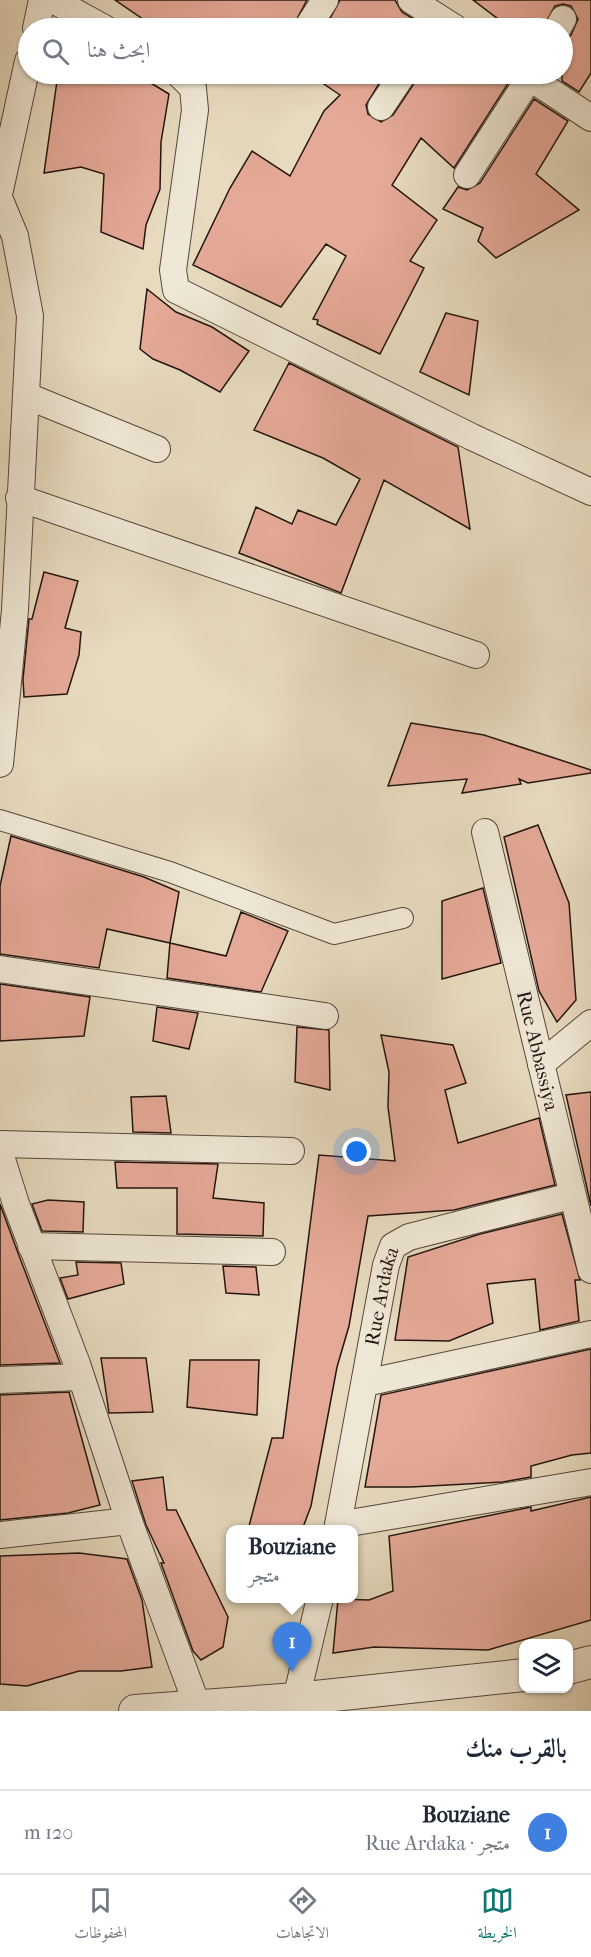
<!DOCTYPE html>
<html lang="ar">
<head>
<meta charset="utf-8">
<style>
	:root { --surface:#fff; --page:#f6f6f7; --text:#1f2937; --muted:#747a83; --line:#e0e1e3; --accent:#0f766e }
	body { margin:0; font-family:"IM FELL French Canon",Amiri,serif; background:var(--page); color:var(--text); direction:rtl }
	.controls { position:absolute; right:18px; bottom:18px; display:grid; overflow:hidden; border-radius:12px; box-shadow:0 2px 4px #0004 }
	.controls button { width:54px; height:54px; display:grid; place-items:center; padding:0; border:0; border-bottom:2px solid var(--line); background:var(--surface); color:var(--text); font:30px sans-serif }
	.you { position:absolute; left:357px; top:1152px; width:21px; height:21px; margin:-15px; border:4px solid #fff; border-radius:50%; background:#1a73e8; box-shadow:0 0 0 9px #1a73e833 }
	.badge { display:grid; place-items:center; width:39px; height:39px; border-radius:50%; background:var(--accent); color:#fff; font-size:20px; font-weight:700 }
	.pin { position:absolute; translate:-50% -50px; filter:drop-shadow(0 2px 3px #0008) }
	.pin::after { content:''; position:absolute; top:32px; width:21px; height:18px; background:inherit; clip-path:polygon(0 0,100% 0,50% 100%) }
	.popup { position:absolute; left:226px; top:1525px; width:132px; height:78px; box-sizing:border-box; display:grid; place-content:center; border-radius:12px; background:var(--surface); filter:drop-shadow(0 2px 4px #0005); font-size:20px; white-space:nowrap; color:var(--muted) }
	.popup b { font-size:22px; color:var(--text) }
	.popup::after { content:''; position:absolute; left:50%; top:100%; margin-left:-12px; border:12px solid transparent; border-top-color:var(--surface) }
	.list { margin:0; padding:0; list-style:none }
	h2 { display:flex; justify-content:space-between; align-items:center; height:78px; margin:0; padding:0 24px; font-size:26px }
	h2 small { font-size:20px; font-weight:400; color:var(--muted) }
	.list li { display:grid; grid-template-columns:39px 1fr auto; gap:18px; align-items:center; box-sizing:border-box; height:84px; padding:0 24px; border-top:2px solid var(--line) }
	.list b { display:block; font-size:22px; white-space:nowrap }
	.list p { margin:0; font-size:20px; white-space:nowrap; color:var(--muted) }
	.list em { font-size:20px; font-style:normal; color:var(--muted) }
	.icon { flex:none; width:33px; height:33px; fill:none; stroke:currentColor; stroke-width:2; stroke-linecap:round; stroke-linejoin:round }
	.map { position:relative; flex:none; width:591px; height:1711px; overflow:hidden; direction:ltr }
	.search { position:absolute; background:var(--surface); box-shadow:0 2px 4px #0004; left:18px; right:18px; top:18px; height:66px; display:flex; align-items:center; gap:15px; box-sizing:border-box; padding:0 21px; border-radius:33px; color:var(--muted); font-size:22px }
	.sheet { height:162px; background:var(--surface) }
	nav { display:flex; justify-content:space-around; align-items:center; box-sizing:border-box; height:84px; border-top:2px solid var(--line); background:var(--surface); font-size:16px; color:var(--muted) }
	nav a { display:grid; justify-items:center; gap:3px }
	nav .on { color:var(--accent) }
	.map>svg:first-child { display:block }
</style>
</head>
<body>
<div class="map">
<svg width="591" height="1711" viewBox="0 0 591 1711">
	<rect width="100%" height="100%" fill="#e7dabe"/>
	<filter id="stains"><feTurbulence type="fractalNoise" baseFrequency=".00333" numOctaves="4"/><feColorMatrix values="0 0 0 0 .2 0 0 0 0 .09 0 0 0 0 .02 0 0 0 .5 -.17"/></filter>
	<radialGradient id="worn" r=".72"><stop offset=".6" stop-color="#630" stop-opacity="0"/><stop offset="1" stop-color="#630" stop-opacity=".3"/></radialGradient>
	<path fill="#e5a997" stroke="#241510" stroke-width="1.5" d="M115,0H307L292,28H156Z
		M340,0H395L402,12L428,28H325Z
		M473,0H591V73L579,92L562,81V42L571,35L578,19L571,6L563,4L555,6L543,28H510Z
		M58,74H136L169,94L161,142L160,189L146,225L143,249L101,232L104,174L81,167L44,173Z
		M309,74H385L366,105L368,114L381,122L393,115L415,82L418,74H498L509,82L454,168L421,138L392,185L437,220L410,261L424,268L380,354L317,324L318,320L313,319L346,256L326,244L281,307L193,265L230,188L252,151L290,176L324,111L340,95Z
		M534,99L568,121L536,174L579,210L496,258L478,241L483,228L443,209L458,187L467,190L480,183Z
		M147,289L176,312L212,327L249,351L220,392L180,370L153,359L140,349Z
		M446,313L478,321L469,395L420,372Z
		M289,363L458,447L470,529L384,480L341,593L239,553L256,507L292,524L298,510L336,525L360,479L323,458L254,430Z
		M44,572L78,581L65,628L81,632L79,655L67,694L24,697L23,679L29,619H32Z
		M411,723L484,735L591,770V773L528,783L519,779L521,784L462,793L467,779L388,786Z
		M538,825L569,903L576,1000L557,1022L539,991L504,837Z
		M11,836L144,877L179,892L170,943L107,929L99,968L0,954V886Z
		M483,888L501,963L442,979V901Z
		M241,912L288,931L261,992L167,978L170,943L226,956Z
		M0,984L90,997L84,1036L0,1041Z
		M157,1007L198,1013L189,1049L153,1041Z
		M297,1027L329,1030L330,1090L295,1082Z
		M381,1035L453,1045L466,1083L445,1090L458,1143L539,1118L555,1185L454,1210L368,1216L349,1326L337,1367L311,1506L302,1530H248L272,1438H283L319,1155L395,1161L388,1107L389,1072Z
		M591,1092V1206L566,1095Z
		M166,1096L171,1133L133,1132L131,1097Z
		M115,1162L218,1164L213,1198L264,1203L263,1236L177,1234V1188H117Z
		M48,1200L84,1202L83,1232L42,1231L32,1204Z
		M0,1204L18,1253L60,1363L0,1365Z
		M562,1214L580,1280H575L579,1321L540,1330L535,1279L487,1284L493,1323L449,1341L395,1340L408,1257L480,1234Z
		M76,1262L121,1263L124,1284L68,1299L60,1278L78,1275Z
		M223,1266L256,1267L259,1295L226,1293Z
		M591,1349V1453L572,1455L531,1466V1477L503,1482L411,1487H365L381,1395Z
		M101,1358H146L153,1412L109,1413Z
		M190,1360H259L257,1415L187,1407Z
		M69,1392L100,1505L68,1513L0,1520V1395Z
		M163,1477L167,1510H176L228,1617L223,1647L201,1660L193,1651L161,1563H164L146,1525L132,1481Z
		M591,1497V1620L488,1650L374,1647L333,1653L338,1599L369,1600L393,1591L389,1536L531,1507V1511Z
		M79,1553L127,1559L142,1600L152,1667L121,1671H79L27,1686L0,1684V1556Z"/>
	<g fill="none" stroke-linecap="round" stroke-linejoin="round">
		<defs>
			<path id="pedestrian" d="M0,820L170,872L334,934L403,918"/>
			<g id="minor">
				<path d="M53,0L104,28"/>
				<path d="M411,0L455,28"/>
				<path d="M36,28L42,0"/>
				<path d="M307,28L325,0"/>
				<path d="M558,28L563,19"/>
				<path d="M179,74L193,88L195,110L173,270L176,290L472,437L591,492"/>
				<path d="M524,74L591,118"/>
				<path d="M381,107L403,74"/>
				<path d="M467,175L532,74"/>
				<path d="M0,190L28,61"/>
				<path d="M0,200L15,236L30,316L15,610L0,764"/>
				<path d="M27,396L157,449"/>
				<path d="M19,498L476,655"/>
				<path id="s1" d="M485,832L591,1270"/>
				<path d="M0,969L325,1016"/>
				<path d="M541,1064L591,1023"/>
				<path d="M0,1144L291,1151"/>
				<path d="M0,1153L16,1204L77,1364L129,1521L197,1705"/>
				<path d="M31,1246L272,1252"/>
				<path d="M0,1380L81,1377"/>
				<path d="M365,1383L591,1334"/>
				<path d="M338,1525L591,1482"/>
				<path id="s2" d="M337,1530L386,1265L393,1246L409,1237L571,1196"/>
				<path d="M0,1535L129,1521"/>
				<path d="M297,1711L296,1699L320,1598"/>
			</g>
			<path id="tertiary" d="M568,1668L591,1662
				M135,1711L296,1699L524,1675"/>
		</defs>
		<use href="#pedestrian" stroke="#55463c" stroke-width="22"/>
		<use href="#minor" stroke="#55463c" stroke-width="28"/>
		<use href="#tertiary" stroke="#55463c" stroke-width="34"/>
		<use href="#pedestrian" stroke="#efe7d5" stroke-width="20"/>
		<use href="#minor" stroke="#efe7d5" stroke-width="26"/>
		<use href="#tertiary" stroke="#efe7d5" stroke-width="32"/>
	</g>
	<g text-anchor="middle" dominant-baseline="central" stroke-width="4.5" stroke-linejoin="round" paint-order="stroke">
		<g font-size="20" fill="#241510" stroke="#efe7d5">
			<text stroke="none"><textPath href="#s1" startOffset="225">Rue Abbassiya</textPath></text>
			<text stroke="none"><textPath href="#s2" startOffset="238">Rue Ardaka</textPath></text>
		</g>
	</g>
	<rect width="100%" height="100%" filter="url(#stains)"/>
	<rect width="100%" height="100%" fill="url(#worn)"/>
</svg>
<div class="controls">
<button><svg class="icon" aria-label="layers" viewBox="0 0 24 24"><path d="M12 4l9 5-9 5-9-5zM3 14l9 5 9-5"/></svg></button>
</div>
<div class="you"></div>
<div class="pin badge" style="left:292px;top:1672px;background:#3f7fe0">1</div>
<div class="popup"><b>Bouziane</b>متجر</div>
<div class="search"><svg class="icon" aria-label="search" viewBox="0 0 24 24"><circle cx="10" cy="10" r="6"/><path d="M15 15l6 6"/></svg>ابحث هنا</div>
</div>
<section class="sheet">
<h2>بالقرب منك<small></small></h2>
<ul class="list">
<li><span class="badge" style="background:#3f7fe0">1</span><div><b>Bouziane</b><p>متجر · Rue Ardaka</p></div><em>120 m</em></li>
</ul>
</section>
<nav>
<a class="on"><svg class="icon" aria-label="map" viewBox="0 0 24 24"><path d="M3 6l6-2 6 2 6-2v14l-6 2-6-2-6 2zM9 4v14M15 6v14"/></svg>الخريطة</a>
<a><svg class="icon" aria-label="directions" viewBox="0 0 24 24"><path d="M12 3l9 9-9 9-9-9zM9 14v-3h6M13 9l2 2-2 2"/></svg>الاتجاهات</a>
<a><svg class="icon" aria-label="saved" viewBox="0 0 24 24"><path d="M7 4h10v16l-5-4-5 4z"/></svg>المحفوظات</a>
</nav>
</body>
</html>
